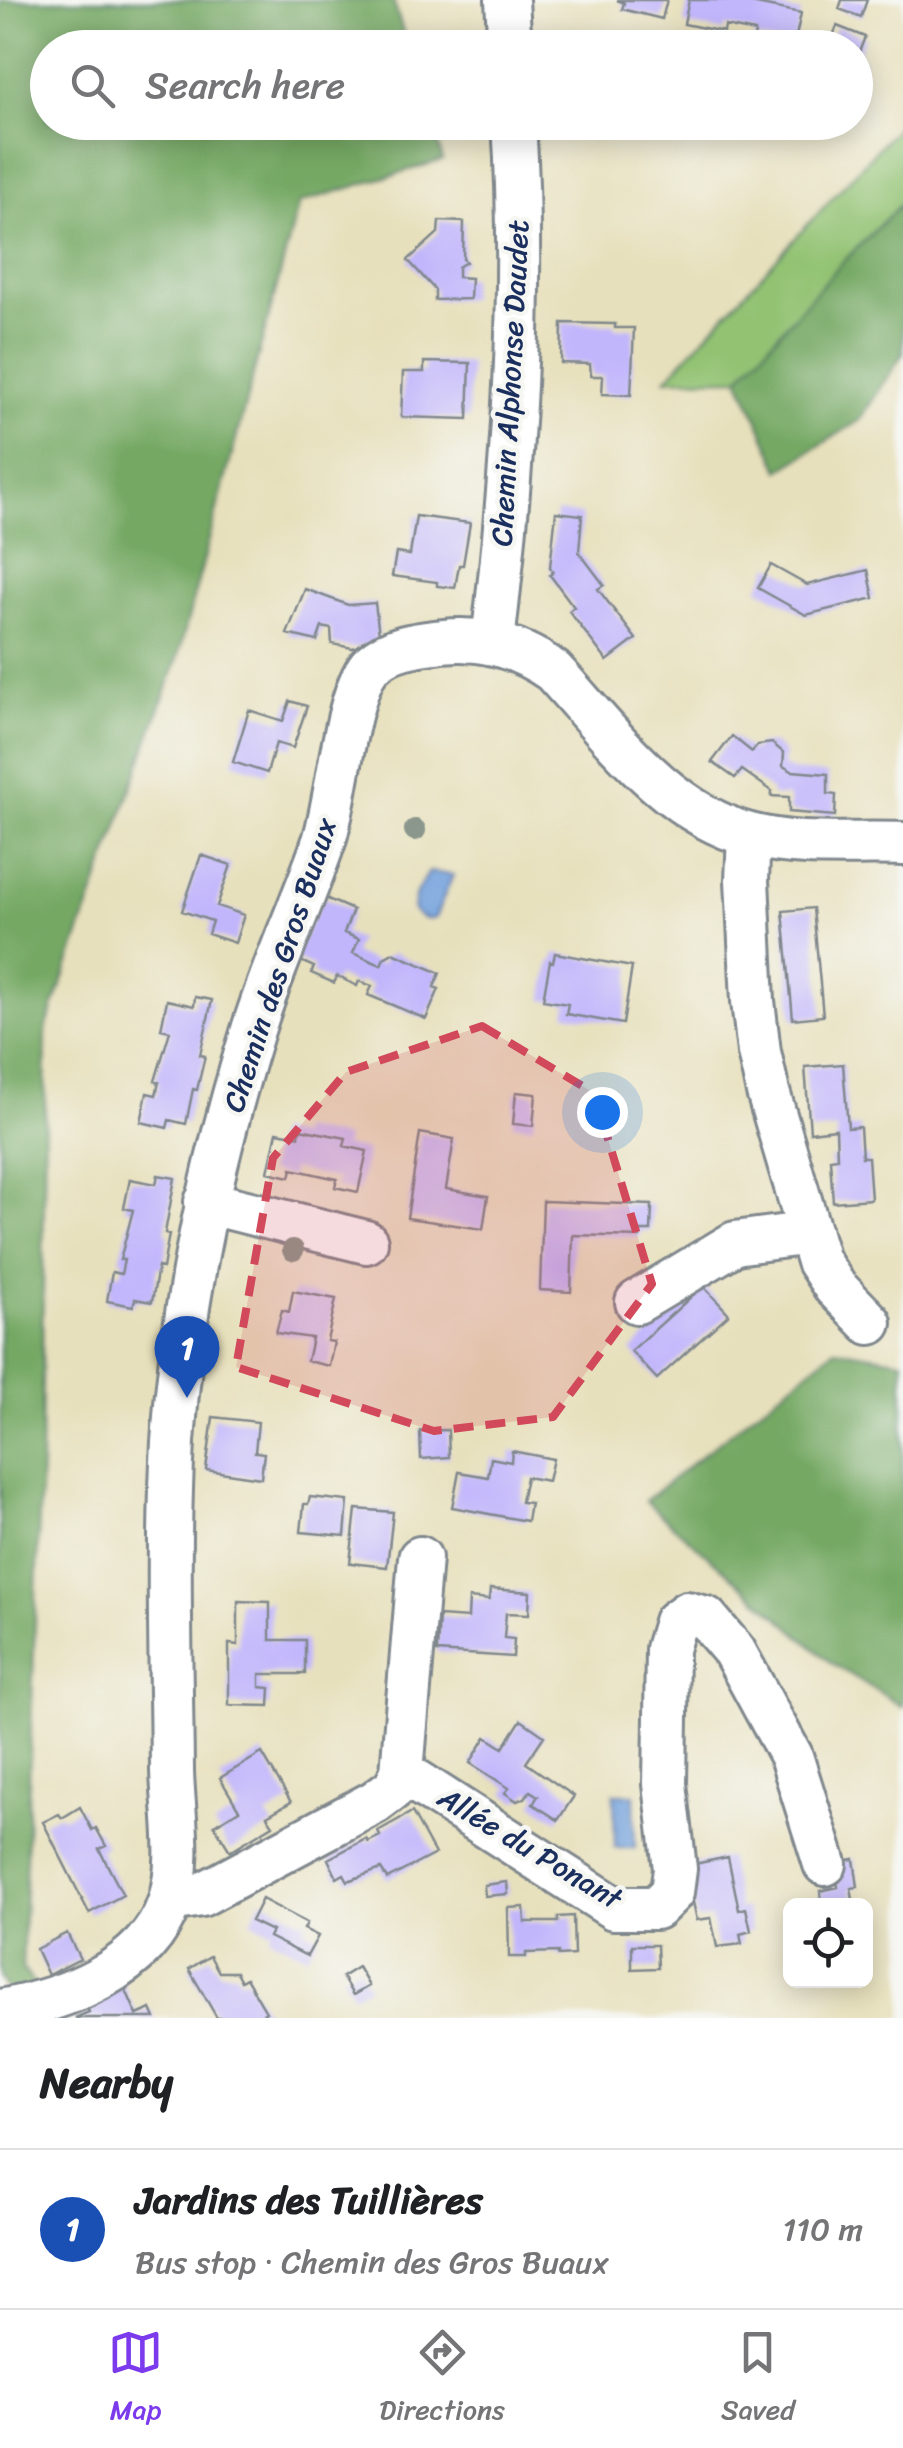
<!DOCTYPE html>
<html lang="en">
<head>
<meta charset="utf-8">
<style>
	:root { --surface:#fff; --page:#f6f6f6; --text:#202124; --muted:#757577; --line:#e0e0e0; --accent:#7c3aed }
	body { margin:0; font-family:Sriracha,sans-serif; background:var(--page); color:var(--text) }
	.controls { position:absolute; right:30px; bottom:30px; display:grid; overflow:hidden; border-radius:15px; box-shadow:0 5px 25px #0003 }
	.controls button { width:90px; height:90px; display:grid; place-items:center; padding:0; border:0; border-bottom:2px solid var(--line); background:var(--surface); color:var(--text); font:50px sans-serif }
	.you { position:absolute; left:602px; top:1112px; width:35px; height:35px; margin:-25px; border:8px solid #fff; border-radius:50%; background:#1a73e8; box-shadow:0 0 0 15px #1a73e833 }
	.badge { display:grid; place-items:center; width:65px; height:65px; border-radius:50%; background:var(--accent); color:#fff; font-size:32px; font-weight:700 }
	.pin { position:absolute; translate:-50% -82px; filter:drop-shadow(0 2px 5px #0008) }
	.pin::after { content:''; position:absolute; top:52px; width:35px; height:30px; background:inherit; clip-path:polygon(0 0,100% 0,50% 100%) }
	.list { margin:0; padding:0; list-style:none }
	h2 { display:flex; justify-content:space-between; align-items:center; height:130px; margin:0; padding:0 40px; font-size:42px }
	h2 small { font-size:32px; font-weight:400; color:var(--muted) }
	.list li { display:grid; grid-template-columns:65px 1fr auto; gap:30px; align-items:center; box-sizing:border-box; height:160px; padding:0 40px; border-top:2px solid var(--line) }
	.list b { display:block; font-size:38px; white-space:nowrap }
	.list p { margin:0; font-size:32px; white-space:nowrap; color:var(--muted) }
	.list em { font-size:32px; font-style:normal; color:var(--muted) }
	.icon { flex:none; width:55px; height:55px; fill:none; stroke:currentColor; stroke-width:2; stroke-linecap:round; stroke-linejoin:round }
	.map { position:relative; flex:none; width:903px; height:2018px; overflow:hidden }
	.search { position:absolute; background:var(--surface); box-shadow:0 5px 25px #0003; left:30px; right:30px; top:30px; height:110px; display:flex; align-items:center; gap:25px; box-sizing:border-box; padding:0 35px; border-radius:55px; color:var(--muted); font-size:38px }
	.sheet { height:290px; background:var(--surface) }
	nav { display:flex; justify-content:space-around; align-items:center; box-sizing:border-box; height:140px; border-top:2px solid var(--line); background:var(--surface); font-size:28px; color:var(--muted) }
	nav a { display:grid; justify-items:center; gap:5px }
	nav .on { color:var(--accent) }
	.map>svg:first-child { display:block }
</style>
</head>
<body>
<div class="map">
<svg width="903" height="2018" viewBox="0 0 903 2018">
	<rect width="100%" height="100%" fill="#f6f6f2"/>
	<filter id="ink" filterUnits="userSpaceOnUse"><feTurbulence type="fractalNoise" baseFrequency=".01" numOctaves="2"/><feDisplacementMap in="SourceGraphic" scale="20" xChannelSelector="R" yChannelSelector="G"/><feConvolveMatrix kernelMatrix="1 2 1 2 8 2 1 2 1" color-interpolation-filters="sRGB"/></filter>
	<filter id="wash" filterUnits="userSpaceOnUse"><feTurbulence type="fractalNoise" baseFrequency=".0048" numOctaves="4" result="noise"/><feDisplacementMap in="SourceGraphic" scale="40" xChannelSelector="R" yChannelSelector="G"/><feGaussianBlur stdDeviation="2.25" result="paint"/><feColorMatrix in="noise" values="0 0 0 0 0 0 0 0 0 0 0 0 0 0 0 0 0 1.4 0 .05"/><feComposite in="paint" operator="in"/></filter>
	<g filter="url(#wash)">
		<rect width="100%" height="100%" fill="#e7e0bc"/>
		<path fill="#92c272" stroke="#567868" stroke-width="2.5" d="M903,121V202L841,264L739,378L666,379Z"/>
		<path fill="#75a864" stroke="#486c61" stroke-width="2.5" d="M0,0H393L408,47L48,48V122L431,123L443,160L299,203L177,660L46,1028L41,1463L22,1968L60,2018H22L0,1978Z
			M903,202V354L859,421L780,470L739,378L841,264Z
			M835,1349L903,1360V1707L830,1662L645,1501Z"/>
		<path fill="#73a1dc" stroke="#47689d" stroke-width="2.5" d="M429,872L453,875L435,918C426,921 417,918 413,908L416,893Z
			M614,1794H634L635,1848H615Z"/>
		<g id="blocks">
			<path fill="#c1b5fc" d="M617,0H667L662,19L622,9L624,3Z
				M689,0H736L801,13L794,46L754,38L755,32L725,26L724,32L684,24Z
				M842,0H867L861,17L839,9Z
				M837,26L865,37L857,57L864,60L856,80V48H828Z
				M439,221L464,222L463,259L466,262L458,267V277L471,278L470,299L435,300V290L408,260L438,233Z
				M562,323L615,324V328H634L631,395L602,394L603,376H591L590,364L561,363Z
				M424,362L470,363L468,419L401,417L403,372H424Z
				M556,512L582,515L579,552L604,585L598,589L636,639L607,661L569,611L574,607L550,575L553,572L550,567Z
				M416,516L470,523L463,565H459L455,588L437,586V582L392,576L396,553L410,555Z
				M771,565L807,585L868,570L874,598L806,615L758,588Z
				M305,589L348,605L375,603L379,634L375,635L376,643L352,648L332,644L331,629L322,627L317,641L287,634Z
				M290,701L307,706L293,748L276,743L267,773L233,762L249,710L283,721Z
				M732,736L752,752L758,745L772,743L784,753L783,766L792,771L828,774V794L836,795L835,816L789,812V797L771,796L772,791L742,770L735,778L712,762Z
				M201,855L231,865L217,906L244,915L235,943L208,934L212,921L182,911Z
				M323,897L353,910L344,933L359,939L353,953L381,965L384,958L393,953L440,973L434,987L439,989L426,1019L368,995L372,986L359,981L357,986L337,976L334,983L311,973L314,967L294,958Z
				M813,908L823,1016L793,1019L783,911Z
				M555,953L632,967L623,1024L566,1014L568,1004L543,1000L550,961L553,962Z
				M195,997L212,1000L200,1055L205,1056L197,1090L193,1089L186,1124L169,1120L167,1128L141,1122L147,1093L156,1095L159,1082L155,1081L170,1031L161,1029L167,1000L194,1006Z
				M843,1064L848,1128L860,1127L862,1157H868L871,1199L833,1202L830,1159L837,1158L836,1129L810,1132L805,1067Z
				M516,1092L536,1094L533,1126L513,1124Z
				M300,1129L346,1138L344,1146L367,1151L358,1192L335,1187L337,1179L292,1169L290,1177L268,1172L277,1132L299,1136Z
				M420,1133L454,1139L446,1189L488,1196L483,1229L407,1218Z
				M158,1175L175,1178L165,1233L169,1234L163,1268L158,1267L152,1302L135,1299L133,1306L107,1301L112,1272L121,1274L124,1260H120L133,1210L124,1208L130,1179L156,1184Z
				M543,1201L652,1205L651,1231H640V1237L573,1235L571,1292L540,1290Z
				M703,1286L729,1314L657,1379L631,1351Z
				M293,1291L336,1299L327,1341L334,1342L329,1366L307,1361L312,1338L276,1333L282,1310L289,1312Z
				M213,1417L258,1422L255,1452L264,1453L261,1478L206,1470Z
				M448,1430L449,1457L421,1459L420,1431Z
				M512,1451L553,1459L548,1481L526,1477L521,1502L530,1503L527,1521L452,1507L459,1472L488,1477L491,1458L511,1462Z
				M310,1497L348,1501L345,1536L301,1532L304,1504H308Z
				M356,1509L393,1512L387,1567L350,1563Z
				M490,1589L530,1592L529,1614L506,1613L504,1638L514,1639L513,1657L437,1652L439,1616L468,1618L469,1598L489,1600Z
				M238,1601L270,1602V1640H305V1674H260V1687L270,1688L269,1706L229,1705V1644L238,1645Z
				M521,1720L544,1736L526,1763L574,1796L558,1820L533,1804L538,1796L530,1791L525,1798L517,1801L505,1793L509,1788L470,1763L486,1737L503,1748Z
				M262,1753L291,1802L267,1816L273,1825L230,1851L214,1825L239,1810L220,1778Z
				M80,1807L92,1830L96,1828L106,1846L99,1849L123,1895L89,1913L43,1822L59,1814L62,1818Z
				M412,1812L435,1854L387,1879L381,1869L348,1881L344,1874L337,1878L328,1859L366,1839L368,1842L380,1836L378,1831Z
				M728,1857L739,1910L746,1908L751,1931L740,1934L742,1944L717,1947L711,1918L697,1920L685,1866Z
				M854,1859L858,1887L851,1888L854,1906H822L820,1891L838,1887L834,1862Z
				M507,1882L508,1894L485,1896L484,1885Z
				M262,1899L307,1923L304,1929L318,1936L307,1956L269,1937L272,1931L251,1921Z
				M524,1907L525,1922H558V1917L573,1916L574,1955L558,1956V1952L526,1953V1957H509L508,1908Z
				M67,1933L80,1959L48,1975L36,1949Z
				M632,1945H657L658,1968L632,1969Z
				M210,1956L219,1972H236L241,1981L246,1978L266,2012L255,2018H217L189,1969Z
				M358,1967L369,1986L353,1995L342,1977Z
				M122,1981L137,2015L151,2009L155,2018H75L89,2012L84,1998Z"/>
		</g>
	</g>
	<g filter="url(#ink)">
		<use href="#blocks" fill-opacity="0" stroke="#81888d" stroke-width="2.5"/>
		<g fill="none" stroke-linecap="round" stroke-linejoin="round">
			<defs>
				<path id="minor" d="M507,0L510,48
					M493,642C513,471 525,295 514,122
					M749,835L747,880L753,1001L759,1052L768,1092L818,1261L835,1287L870,1323
					M206,1202L366,1242
					M637,1302L735,1243L810,1233
					M402,1772L614,1908H656L672,1892L675,1869L665,1784L667,1649L675,1622L687,1613L706,1618L734,1651L791,1756L825,1864
					M170,1900L201,1895L375,1802L395,1787L402,1772L420,1558
					M0,2011C63,2000 147,1970 169,1903C183,1860 173,1814 172,1770C171,1660 167,1550 173,1442C182,1302 212,1163 253,1030C273,965 302,905 324,841C337,802 346,688 372,664C392,646 418,644 443,641C484,636 520,648 553,671C609,732 666,813 750,835C799,848 853,842 903,844"/>
			</defs>
			<use href="#minor" stroke="#81888d" stroke-width="48"/>
			<use href="#minor" stroke="#fff" stroke-width="42"/>
		</g>
		<g fill="#8b978c">
			<circle cx="415" cy="830" r="11"/>
			<circle cx="293" cy="1250" r="11"/>
		</g>
	</g>
	<path fill="#d1495b" fill-opacity="0.2" stroke="#d1495b" stroke-width="8" stroke-dasharray="20 12" stroke-linejoin="round" d="M482,1026L594,1093L652,1284L553,1417L434,1431L236,1367L273,1158L346,1072Z"/>
	<g text-anchor="middle" dominant-baseline="central" stroke-width="9" stroke-linejoin="round" paint-order="stroke">
		<g font-size="30" fill="#1b2f5e" stroke="#f6f6f2">
			<text transform="translate(510 383) rotate(-87)">Chemin Alphonse Daudet</text>
			<text transform="translate(280 965) rotate(-72)">Chemin des Gros Buaux</text>
			<text transform="translate(530 1848) rotate(31)">Allée du Ponant</text>
		</g>
	</g>
</svg>
<div class="controls">
<button><svg class="icon" aria-label="locate" viewBox="0 0 24 24"><circle cx="12" cy="12" r="6"/><path d="M12 2v4M12 18v4M2 12h4M18 12h4"/></svg></button>
</div>
<div class="you"></div>
<div class="pin badge" style="left:187px;top:1398px;background:#1a4fb4">1</div>
<div class="search"><svg class="icon" aria-label="search" viewBox="0 0 24 24"><circle cx="10" cy="10" r="6"/><path d="M15 15l6 6"/></svg>Search here</div>
</div>
<section class="sheet">
<h2>Nearby<small></small></h2>
<ul class="list">
<li><span class="badge" style="background:#1a4fb4">1</span><div><b>Jardins des Tuillières</b><p>Bus stop · Chemin des Gros Buaux</p></div><em>110 m</em></li>
</ul>
</section>
<nav>
<a class="on"><svg class="icon" aria-label="map" viewBox="0 0 24 24"><path d="M3 6l6-2 6 2 6-2v14l-6 2-6-2-6 2zM9 4v14M15 6v14"/></svg>Map</a>
<a><svg class="icon" aria-label="directions" viewBox="0 0 24 24"><path d="M12 3l9 9-9 9-9-9zM9 14v-3h6M13 9l2 2-2 2"/></svg>Directions</a>
<a><svg class="icon" aria-label="saved" viewBox="0 0 24 24"><path d="M7 4h10v16l-5-4-5 4z"/></svg>Saved</a>
</nav>
</body>
</html>
